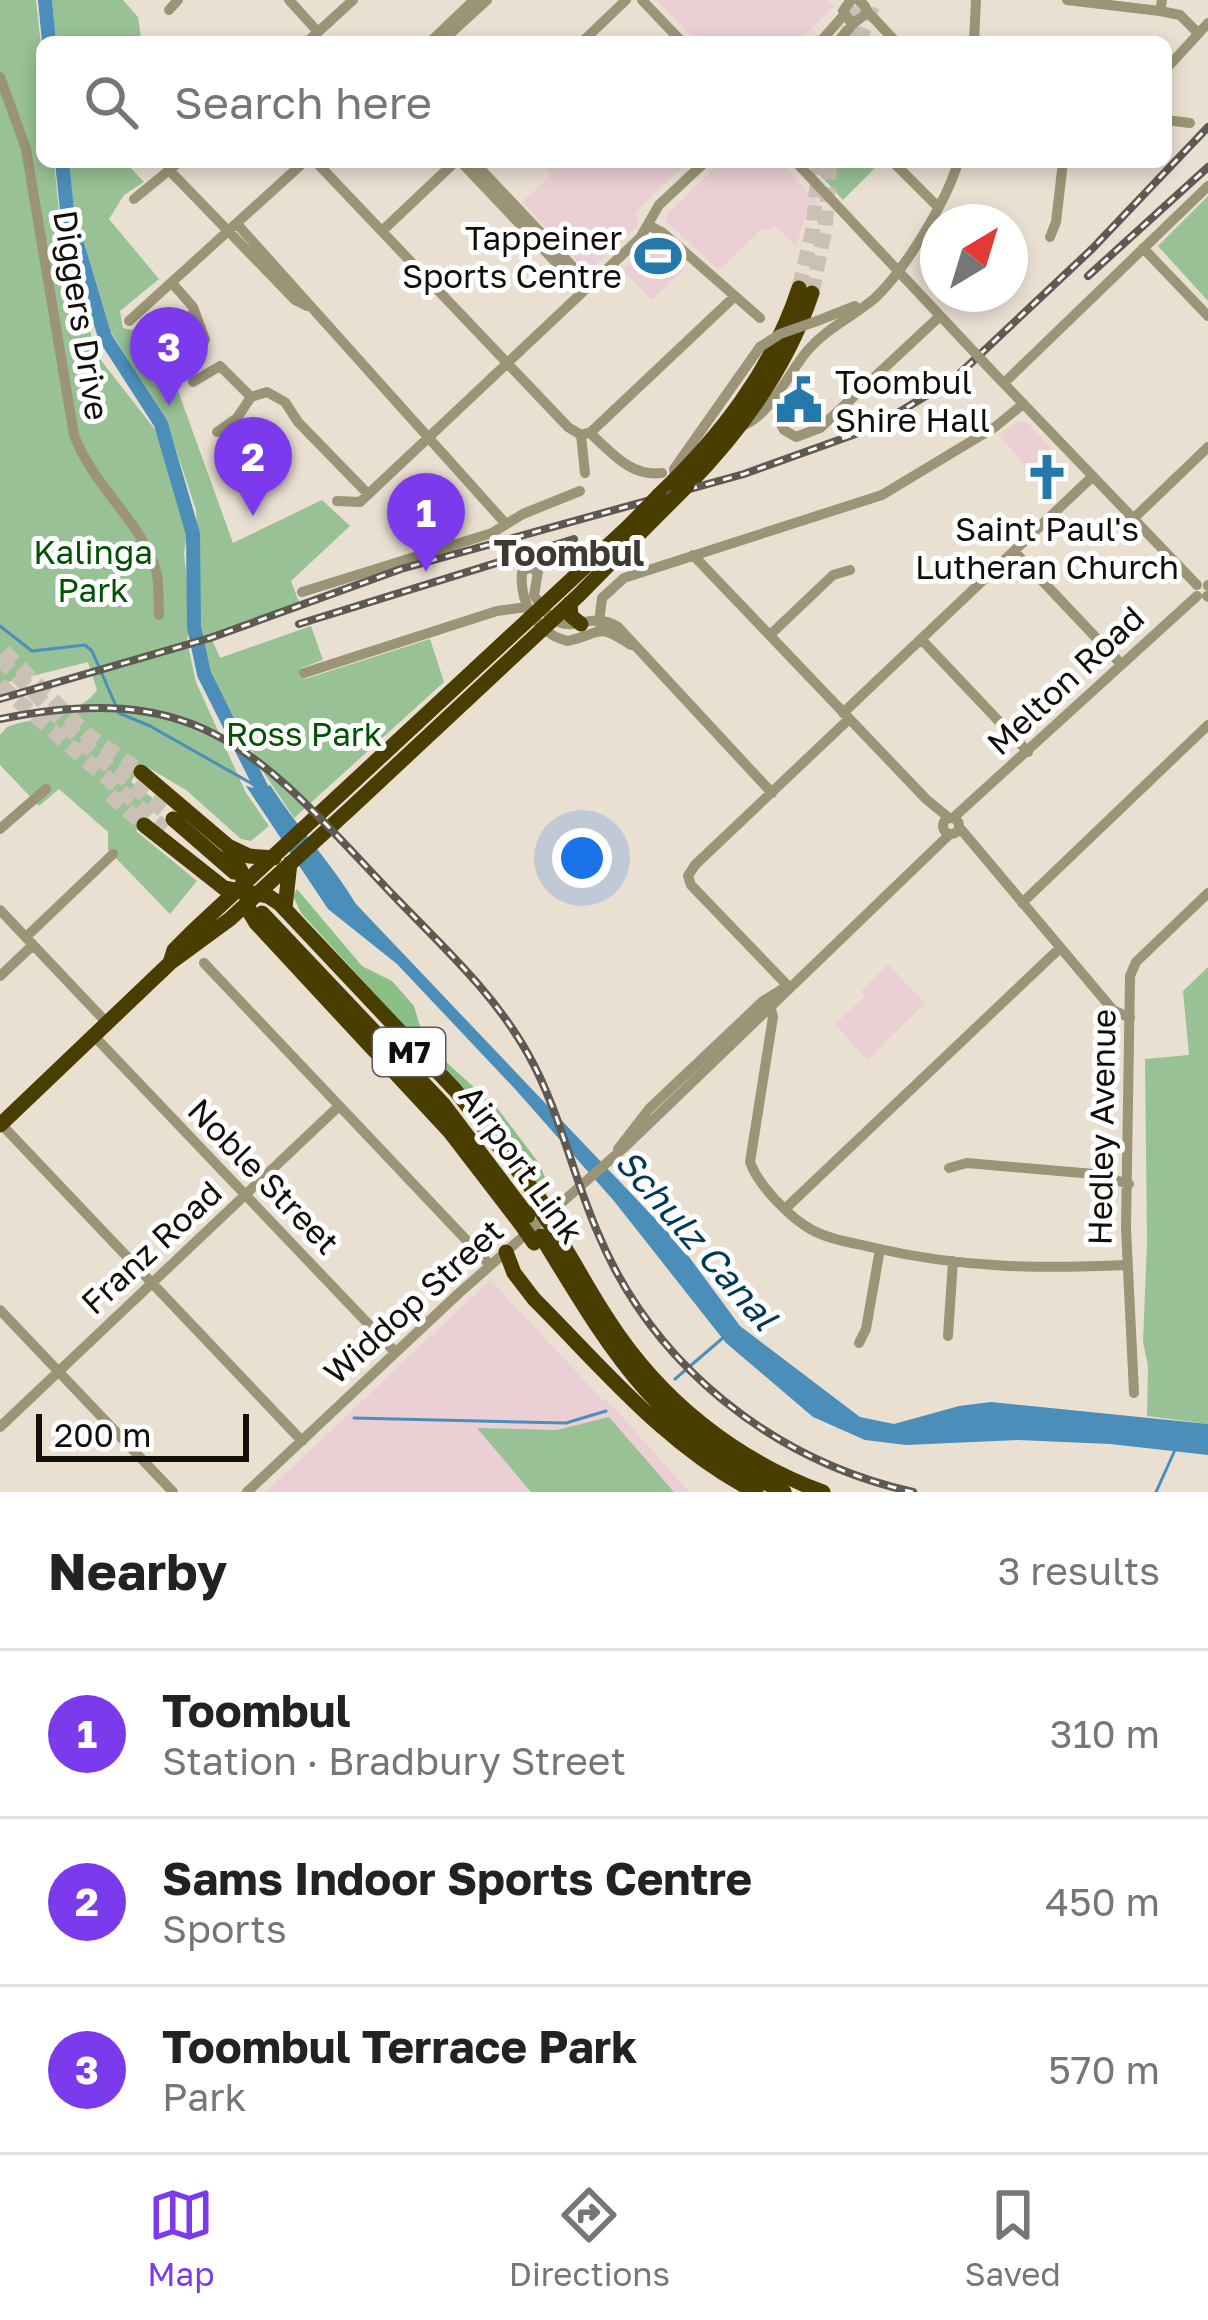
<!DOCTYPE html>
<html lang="en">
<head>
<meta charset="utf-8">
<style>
	:root { --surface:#fff; --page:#f6f6f6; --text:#222; --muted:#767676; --line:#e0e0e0; --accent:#7c3aed }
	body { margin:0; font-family:"Golos Text",sans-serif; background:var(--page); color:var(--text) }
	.compass { position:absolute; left:920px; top:204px; width:108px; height:108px; border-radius:50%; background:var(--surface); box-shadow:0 6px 18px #0003; rotate:38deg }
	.scale { position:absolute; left:36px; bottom:30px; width:213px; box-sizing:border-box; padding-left:12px; border:6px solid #120f0b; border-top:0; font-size:33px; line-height:42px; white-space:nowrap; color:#120f0b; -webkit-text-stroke:9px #fff; paint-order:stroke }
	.you { position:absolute; left:582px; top:858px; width:42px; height:42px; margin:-30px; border:9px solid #fff; border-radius:50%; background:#1a73e8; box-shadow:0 0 0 18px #1a73e833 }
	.badge { display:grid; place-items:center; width:78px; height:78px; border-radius:50%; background:var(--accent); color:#fff; font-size:39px; font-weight:700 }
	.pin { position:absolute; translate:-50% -99px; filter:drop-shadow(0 3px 6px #0008) }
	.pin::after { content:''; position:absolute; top:63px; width:42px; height:36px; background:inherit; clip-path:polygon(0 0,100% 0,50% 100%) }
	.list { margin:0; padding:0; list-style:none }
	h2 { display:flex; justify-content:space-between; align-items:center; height:156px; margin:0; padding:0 48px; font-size:51px }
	h2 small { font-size:39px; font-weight:400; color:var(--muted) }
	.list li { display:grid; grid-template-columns:78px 1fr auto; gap:36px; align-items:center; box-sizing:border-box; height:168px; padding:0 48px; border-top:3px solid var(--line) }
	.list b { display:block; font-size:45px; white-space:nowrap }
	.list p { margin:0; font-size:39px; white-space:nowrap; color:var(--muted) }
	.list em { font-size:39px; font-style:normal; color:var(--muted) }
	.icon { flex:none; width:66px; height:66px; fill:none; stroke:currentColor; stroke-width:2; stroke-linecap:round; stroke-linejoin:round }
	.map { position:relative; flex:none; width:1208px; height:1492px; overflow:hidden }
	.search { position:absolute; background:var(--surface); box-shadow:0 6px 18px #0003; left:36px; right:36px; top:36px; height:132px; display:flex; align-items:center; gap:30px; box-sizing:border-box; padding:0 42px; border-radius:18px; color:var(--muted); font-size:45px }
	.sheet { height:660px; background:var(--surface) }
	nav { display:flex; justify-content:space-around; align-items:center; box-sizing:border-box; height:168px; border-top:3px solid var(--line); background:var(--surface); font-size:33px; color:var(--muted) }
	nav a { display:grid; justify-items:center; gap:6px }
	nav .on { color:var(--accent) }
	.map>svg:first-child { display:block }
</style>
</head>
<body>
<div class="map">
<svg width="1208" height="1492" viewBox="0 0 1208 1492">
	<rect width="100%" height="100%" fill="#eae0d2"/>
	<path fill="#ead0d4" d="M657,0H828L834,7L798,42H697Z
		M541,162H688L636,212L638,225L590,270H585L522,202L552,174Z
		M721,162H780L821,205L804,221L796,247L775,226L769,230L763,228L719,270L667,222L666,215Z
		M654,240L685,269L652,300L622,270Z
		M1019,421L1028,423L1051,448L1029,469L998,435Z
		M888,964L925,1003L867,1060L835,1024L865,996L861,991Z
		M490,1280L602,1399L612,1405L689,1492H266Z"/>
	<path fill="#98c195" d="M0,0H36L42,54V162H54L59,211L96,354L157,432L188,528L184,553L191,616L187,641L196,682L246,793L269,826L251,841L241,839L186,790L142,764L131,782L155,800L136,831L197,881L170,914L108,850V832L59,789L39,806L0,765V735L7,727C36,716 78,717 97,690L88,662L0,684Z
		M52,0H123L138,17L141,37L136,42H56Z
		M68,162H125L144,182L124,195L109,219L159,279L120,311L123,328L132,330L151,316L233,543L322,500L350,526L291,581L299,602L210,635L220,658L311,626L323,660L301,668L305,679L430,639L444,682L294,818L264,773L209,671L201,634L196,510L167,422L111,332L74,209Z
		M808,162H881L843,200Z
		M1208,196V301L1158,246Z
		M1208,967V1424L1147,1416L1148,1366L1143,1342L1147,1243L1145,1059L1189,1055L1183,991Z
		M609,1417L674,1492H531L477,1428L557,1430Z"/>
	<path fill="#8bbf88" d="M297,889L362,966L392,981L414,1006L425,1043L498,1109L538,1162L549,1186L545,1198L448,1074L301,913L293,896Z"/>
	<path fill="#4c8eba" d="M270,785C296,826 330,861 356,904L681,1246L740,1326L860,1417L894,1424L959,1406L991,1402L1208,1424V1455L1110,1444L1018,1440L906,1445L865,1440L813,1417L726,1343L614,1201L515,1089L397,964L328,909L246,786L262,790Z"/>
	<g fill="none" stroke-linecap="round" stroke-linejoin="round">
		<path stroke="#4c8eba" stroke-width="3" d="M0,626L32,651L85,645L92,651L119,713L150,726L263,790
			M675,1379L724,1337
			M354,1418L566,1423L606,1411
			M1156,1492L1175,1450"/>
		<path stroke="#4c8eba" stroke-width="14" d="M45,0L49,42
			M62,162L67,210L105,337L161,424L193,534L194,627L204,674L269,803"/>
		<path stroke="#cac1b4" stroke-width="15" stroke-dasharray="15 8" stroke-linecap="butt" d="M844,42L860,0
			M859,42L875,0
			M799,288L813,229L819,162
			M812,293L825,229L830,162
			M4,651L86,733L141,772
			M0,659L96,755L173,819
			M0,685L165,829
			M110,795L144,825"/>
		<path stroke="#9b9476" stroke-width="10" d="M289,0L318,32
			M642,0L682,42
			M851,0L843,11L849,20L855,22L866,14L865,6L858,0
			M1067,0L1160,11
			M1162,0L1160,11L1180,15L1198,33
			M169,10L178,0
			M866,10L896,42
			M307,42L353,0
			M430,42L474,0
			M441,42L487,0
			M582,42L626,0
			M820,42L844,15
			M837,42L855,22
			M974,42L976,0
			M1166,69L1208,23
			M0,77L26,149L74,435C92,484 139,520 155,567C160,581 158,599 159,615
			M1166,120L1190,123
			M316,162L568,427L581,435
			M461,162L583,291
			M474,162L590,285
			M796,162L976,354
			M893,162L938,207
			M170,171L295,300L307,306
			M134,199L179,162
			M237,224L505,523
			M648,225L663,233L760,318
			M382,231L455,162
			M1050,237L1056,222L1063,162
			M1143,248L1208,316
			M172,283L193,307L205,340
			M129,321L304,162
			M817,321L855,306
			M179,325L195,312
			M990,369L1197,585
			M193,382L220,366L251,397L237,418L217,432
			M1004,383L1208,186
			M251,397L267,392L285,402L298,422L368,494
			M777,417L784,430L796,437L820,428L940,316
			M741,426C770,417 788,373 808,350C828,327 853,317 875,298C904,271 947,201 958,162
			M590,433C612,453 631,477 662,473
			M581,435L591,432L733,298
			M581,435L585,473
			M675,480L674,469L760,347
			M337,501L360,502L640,238L659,205L705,162
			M1133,519L1208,447
			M1014,551L1121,664
			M693,555L926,799L949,818
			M1208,586V585
			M302,592L492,533L523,514L580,491
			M1207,596L1208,597
			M599,623L602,598L624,578L882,495L995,427L1023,404
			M770,635L833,575L850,570
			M921,639L1028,752
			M631,645C596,622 603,633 568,641C537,634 519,602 522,572L530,567L538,572L534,595C567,651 582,605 618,627L772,793
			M304,673L497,611L527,607
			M843,713L1093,476
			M943 826a8 8 0 1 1 16 0a8 8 0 1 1-16 0Z
			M953,818L1197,596
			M959,827L1113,1010L1130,1018
			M0,829L46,789
			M1022,903L1208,725
			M0,910L107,1023
			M26,937L113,854
			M204,963L490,1265
			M0,976L33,945
			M788,986L691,885L688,876L695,865L849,719
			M763,1001L771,1009L773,1017L750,1162C758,1185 790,1218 812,1230C831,1240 854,1243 875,1248C962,1268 1039,1269 1127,1265
			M94,1036L395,1352
			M1,1124L302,1441
			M618,1149L649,1109L763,1001L784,988
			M949,1168L967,1163L1094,1174L1129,1184
			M786,1208L1060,948
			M0,1310L173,1492
			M948,1336L953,1261
			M859,1343L866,1329L880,1249
			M1134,1393L1126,1228L1130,976L1136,962L1208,893
			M0,1427L339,1106
			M247,1492L458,1294L627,1145L950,834"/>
		<path stroke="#493d00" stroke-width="15" d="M687,486C742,430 787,368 812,293
			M659,495C721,436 772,370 799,288
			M570,603L571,616L581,624
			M141,772L228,846L249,856L274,858
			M173,819L234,872
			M144,825L224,888L268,896L280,904L455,1090L543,1203
			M228,846L241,871L250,913L256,923L450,1132L520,1223
			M285,908L290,863
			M262,913L444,1105L528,1216
			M170,963L174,950L193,931L629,526
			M0,1125L170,963L230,919L352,807L579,595L654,519
			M551,1226C572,1257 588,1290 609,1321C660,1400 735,1460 823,1492
			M541,1236C613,1354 654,1428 784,1492
			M506,1252L514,1273L534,1299C603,1368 667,1447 756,1492"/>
		<defs>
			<path id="rail" d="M1088,276L1208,167
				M299,624L574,539
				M0,699L210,638L401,569L744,474L875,427L955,378L1092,249L1208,127
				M0,719C206,677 263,758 393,895C441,945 494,993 528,1054C559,1109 572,1173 597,1231C652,1365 773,1461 913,1492"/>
		</defs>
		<use href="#rail" stroke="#5e5951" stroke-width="8"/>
		<use href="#rail" stroke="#fff" stroke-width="3" stroke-dasharray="9" stroke-linecap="butt"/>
		<path stroke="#9b9476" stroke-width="10" d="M760,347L780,334L817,321
			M976,354L990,369"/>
		<path stroke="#493d00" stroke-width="15" d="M654,519L687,486
			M629,526L659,495
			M538,1207L551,1226
			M520,1223L534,1243"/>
	</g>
	<defs>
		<symbol id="stadium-bare" viewBox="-9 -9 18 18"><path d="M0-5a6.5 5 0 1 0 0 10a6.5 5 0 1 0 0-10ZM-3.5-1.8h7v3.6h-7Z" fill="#2379a9" stroke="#fff" stroke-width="2.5" paint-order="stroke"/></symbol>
		<symbol id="civic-bare" viewBox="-9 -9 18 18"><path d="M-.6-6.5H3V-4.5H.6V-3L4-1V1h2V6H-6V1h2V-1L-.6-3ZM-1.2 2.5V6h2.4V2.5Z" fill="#2379a9" stroke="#fff" stroke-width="2.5" paint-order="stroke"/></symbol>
		<symbol id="church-bare" viewBox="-9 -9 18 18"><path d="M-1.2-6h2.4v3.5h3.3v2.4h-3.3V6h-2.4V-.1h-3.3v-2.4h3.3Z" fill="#2379a9" stroke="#fff" stroke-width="2.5" paint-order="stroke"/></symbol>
	</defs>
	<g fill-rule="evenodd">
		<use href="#stadium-bare" x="625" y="223" width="66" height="66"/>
		<use href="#civic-bare" x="766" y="367" width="66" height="66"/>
		<use href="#church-bare" x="1014" y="444" width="66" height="66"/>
	</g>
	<g text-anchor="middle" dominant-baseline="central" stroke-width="10" stroke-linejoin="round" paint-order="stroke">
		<rect fill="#fff" stroke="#595754" stroke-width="3" x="373" y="1028" width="72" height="48" rx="9"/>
		<g font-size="30" font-weight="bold" fill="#120f0b">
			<text x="409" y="1052">M7</text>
		</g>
		<g font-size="33" fill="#120f0b" stroke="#fff" text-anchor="end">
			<text x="622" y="237">Tappeiner<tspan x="622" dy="38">Sports Centre</tspan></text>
			<text x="835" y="381" text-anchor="start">Toombul<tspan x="835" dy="38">Shire Hall</tspan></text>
			<text x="1047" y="528" text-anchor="middle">Saint Paul's<tspan x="1047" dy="38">Lutheran Church</tspan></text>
		</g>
		<g font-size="33" fill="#120f0b" stroke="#fff">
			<text transform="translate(82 315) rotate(81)">Diggers Drive</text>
			<text transform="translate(1065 680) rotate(-43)">Melton Road</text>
			<text transform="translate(1101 1127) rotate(-89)">Hedley Avenue</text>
			<text transform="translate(522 1164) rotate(54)">Airport Link</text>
			<text transform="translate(264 1176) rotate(46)">Noble Street</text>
			<text transform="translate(151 1247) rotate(-43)">Franz Road</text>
			<text transform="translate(413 1301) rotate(-42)">Widdop Street</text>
		</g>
		<g font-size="33" fill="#015205" stroke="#fff">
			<text x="93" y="551">Kalinga<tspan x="93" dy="38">Park</tspan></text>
			<text x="304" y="733">Ross Park</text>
		</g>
		<g font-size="36" font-weight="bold" fill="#40392e" stroke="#fff">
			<text x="569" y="552">Toombul</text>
		</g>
		<g font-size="36" font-style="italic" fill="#003857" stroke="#fff">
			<text transform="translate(697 1239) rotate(49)">Schulz Canal</text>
		</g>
	</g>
</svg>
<svg class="compass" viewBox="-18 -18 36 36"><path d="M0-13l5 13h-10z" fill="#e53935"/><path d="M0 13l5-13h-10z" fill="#767676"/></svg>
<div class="scale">200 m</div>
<div class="you"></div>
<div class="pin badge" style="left:426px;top:572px">1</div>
<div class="pin badge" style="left:253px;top:516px">2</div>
<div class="pin badge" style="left:169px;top:406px">3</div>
<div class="search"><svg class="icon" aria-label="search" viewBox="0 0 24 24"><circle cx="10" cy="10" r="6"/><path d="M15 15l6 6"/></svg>Search here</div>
</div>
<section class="sheet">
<h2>Nearby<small>3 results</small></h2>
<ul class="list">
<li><span class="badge">1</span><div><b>Toombul</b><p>Station · Bradbury Street</p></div><em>310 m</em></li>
<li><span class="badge">2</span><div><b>Sams Indoor Sports Centre</b><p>Sports</p></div><em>450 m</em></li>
<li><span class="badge">3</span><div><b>Toombul Terrace Park</b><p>Park</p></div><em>570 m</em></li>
</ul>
</section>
<nav>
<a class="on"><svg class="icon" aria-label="map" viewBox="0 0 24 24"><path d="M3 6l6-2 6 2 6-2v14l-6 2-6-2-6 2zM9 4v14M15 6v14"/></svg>Map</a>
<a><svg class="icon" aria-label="directions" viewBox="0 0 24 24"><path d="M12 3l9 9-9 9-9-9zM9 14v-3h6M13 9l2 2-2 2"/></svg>Directions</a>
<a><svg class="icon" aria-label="saved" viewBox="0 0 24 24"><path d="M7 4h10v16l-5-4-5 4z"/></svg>Saved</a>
</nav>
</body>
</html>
